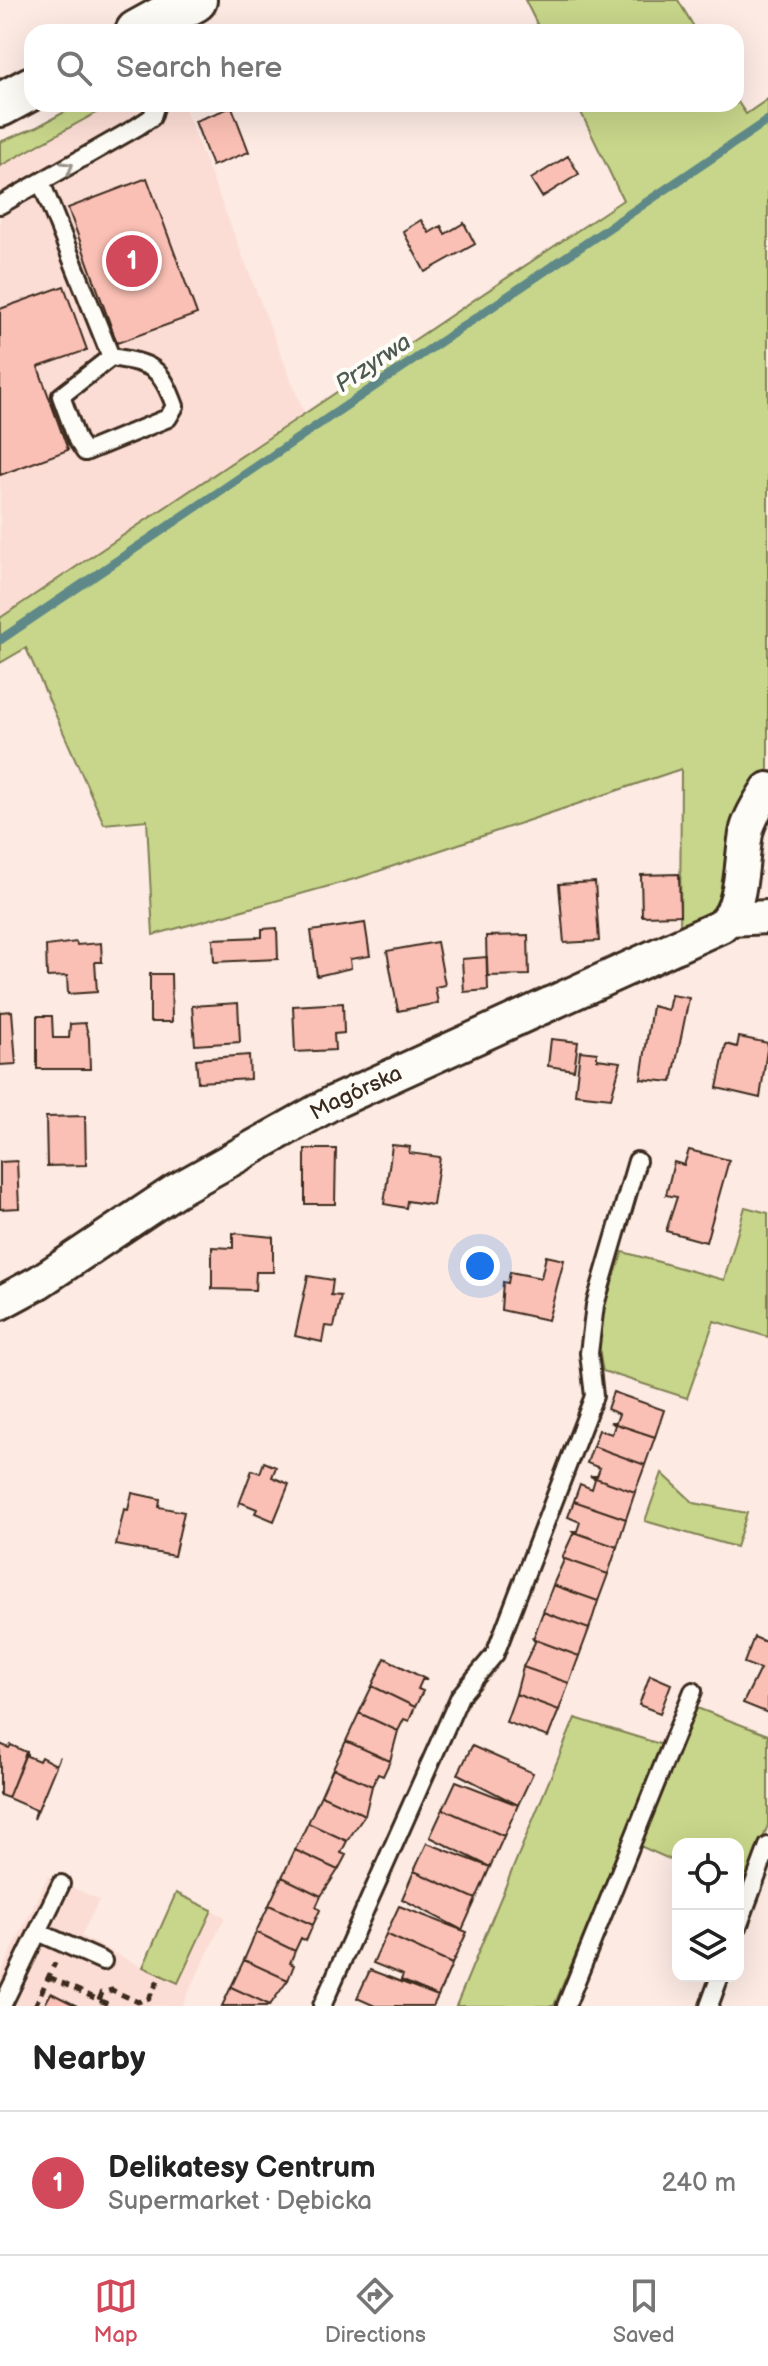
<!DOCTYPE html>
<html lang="en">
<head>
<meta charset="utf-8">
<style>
	:root { --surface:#fff; --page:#f2f2f2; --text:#222; --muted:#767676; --line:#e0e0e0; --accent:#d1495b }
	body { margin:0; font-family:"Balsamiq Sans",sans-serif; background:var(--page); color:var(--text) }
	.controls { position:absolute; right:24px; bottom:24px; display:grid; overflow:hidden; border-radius:16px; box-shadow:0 8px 32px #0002 }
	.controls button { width:72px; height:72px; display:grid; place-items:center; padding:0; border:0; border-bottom:2px solid var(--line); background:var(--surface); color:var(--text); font:40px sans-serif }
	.you { position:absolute; left:480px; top:1266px; width:28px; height:28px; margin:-20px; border:6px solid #fff; border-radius:50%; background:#1a73e8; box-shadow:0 0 0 12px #1a73e833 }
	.badge { display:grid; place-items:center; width:52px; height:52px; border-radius:50%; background:var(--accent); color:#fff; font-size:26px; font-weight:700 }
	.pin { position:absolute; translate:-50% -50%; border:4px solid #fff; box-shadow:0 2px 8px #0006 }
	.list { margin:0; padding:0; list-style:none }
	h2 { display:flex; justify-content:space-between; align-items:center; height:104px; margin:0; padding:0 32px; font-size:34px }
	h2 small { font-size:26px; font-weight:400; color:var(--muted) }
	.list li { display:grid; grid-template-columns:52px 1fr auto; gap:24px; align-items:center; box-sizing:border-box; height:144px; padding:0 32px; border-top:2px solid var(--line) }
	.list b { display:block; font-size:30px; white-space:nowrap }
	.list p { margin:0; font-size:26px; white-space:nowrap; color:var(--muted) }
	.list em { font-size:26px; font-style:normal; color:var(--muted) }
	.icon { flex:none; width:44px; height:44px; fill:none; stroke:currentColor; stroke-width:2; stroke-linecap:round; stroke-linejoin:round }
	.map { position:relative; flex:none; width:768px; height:2006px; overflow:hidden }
	.search { position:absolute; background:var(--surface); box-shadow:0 8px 32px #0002; left:24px; right:24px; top:24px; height:88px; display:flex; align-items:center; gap:20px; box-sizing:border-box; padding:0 28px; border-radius:24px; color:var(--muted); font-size:30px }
	.sheet { height:248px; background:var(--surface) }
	nav { display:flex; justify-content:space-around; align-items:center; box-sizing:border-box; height:112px; border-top:2px solid var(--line); background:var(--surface); font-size:22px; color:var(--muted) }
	nav a { display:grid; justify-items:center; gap:4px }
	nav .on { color:var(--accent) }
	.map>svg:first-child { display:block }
</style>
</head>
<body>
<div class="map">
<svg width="768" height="2006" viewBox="0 0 768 2006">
	<rect width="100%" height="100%" fill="#fceae3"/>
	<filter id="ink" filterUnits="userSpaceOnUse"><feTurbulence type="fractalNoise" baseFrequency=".0125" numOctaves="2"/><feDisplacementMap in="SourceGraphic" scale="16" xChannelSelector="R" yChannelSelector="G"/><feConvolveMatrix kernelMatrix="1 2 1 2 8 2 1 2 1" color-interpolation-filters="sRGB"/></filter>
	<g filter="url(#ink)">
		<path fill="#fcddd5" d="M99,104H183L304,413L0,618V152Z
			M48,1876L99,1900L81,1936L142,1967L176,1893L225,1917L182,2006H0V1975Z"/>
		<path fill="#c7d68a" stroke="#818054" stroke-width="2" d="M525,0H678L697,32H541Z
			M736,99L746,114L768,99V769L752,792L723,911L680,938L681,769L358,878L153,935L147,820L104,824L26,648L0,663V618L623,200L577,104H736Z
			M79,104H112L0,166V142L37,127Z
			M745,1207L768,1213V1337L714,1321L687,1398L603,1371C592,1330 609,1290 623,1252L724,1280Z
			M662,1473L694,1503L747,1513L736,1547L645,1521Z
			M697,1708L768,1735V1825L743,1890L738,1888V1844H678V1863L640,1846Z
			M575,1718L663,1745L554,2006H456Z
			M176,1893L212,1910L178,1983L143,1967Z"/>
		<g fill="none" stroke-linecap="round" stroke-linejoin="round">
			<path stroke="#5f8988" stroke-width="9" d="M0,640L768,120"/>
		</g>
		<path fill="#fbc0b5" stroke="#3b2a1e" stroke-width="2" d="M232,107L249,152L212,166L195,121Z
			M568,156L579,174L542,197L531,179Z
			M147,178L197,314L117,343L68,208Z
			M421,220L429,233L441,226L445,234L464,223L475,244L425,272L403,231Z
			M64,286L87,350L38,367L68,450L0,475V309Z
			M679,874L680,915L642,916L641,875Z
			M595,882L599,941L564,943L559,884Z
			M365,923L370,956L350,959L351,968L317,976L311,931Z
			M277,928L278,959L214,962L213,939L262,937V929Z
			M528,935L529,975L487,976L486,936Z
			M76,942L77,945L101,943L102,962H95L97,992L68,994L67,976L47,977L46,946Z
			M437,942L445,985L435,987L438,1003L398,1011L387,951Z
			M487,957L488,990L464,992L462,959Z
			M150,974H171L172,1022H150Z
			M671,995L689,998L672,1082L641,1079L652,1006L668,1010Z
			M238,1003L240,1042L195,1045L192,1006Z
			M343,1003L344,1033L334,1034L335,1050L295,1052L293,1006Z
			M12,1011L16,1064L0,1065V1012Z
			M37,1016H52L53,1038H69L70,1024L85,1023L89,1038L90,1069H37Z
			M739,1037L768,1043L760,1098L717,1088L726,1044L737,1047Z
			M551,1039L578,1042L574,1070L548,1066Z
			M580,1051L597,1053V1059L621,1062L611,1098L575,1094Z
			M249,1055L250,1079L198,1082L196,1059Z
			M85,1116L86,1165L47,1166L46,1117Z
			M392,1145L410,1147L409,1153L440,1157L433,1205L407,1201L406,1208L384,1204Z
			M305,1149H336L335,1204H305Z
			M689,1150L729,1160L706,1242L666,1231L677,1197L666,1195L674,1162L684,1165Z
			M17,1161L19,1208L0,1209V1162Z
			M233,1233L273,1237V1272H256L255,1290L212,1289V1247L233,1248Z
			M546,1256L564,1260L548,1320L501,1310L503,1282L508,1283L510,1272L541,1278Z
			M308,1276L333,1280L331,1295L341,1296L334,1327L325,1326L322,1342L295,1336Z
			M613,1392L664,1410L655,1437L610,1422H616L619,1414L607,1409Z
			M610,1422L655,1437L645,1465L593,1446L599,1430L612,1434L615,1425Z
			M593,1446L645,1465L635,1492L590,1476H597L600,1468L587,1463Z
			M264,1462L276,1467L272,1477L289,1484L274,1521L255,1513L257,1509L240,1502L238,1507L252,1470L260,1473Z
			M590,1476L635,1492L626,1519L574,1501L580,1484L592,1489L595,1479Z
			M132,1493L160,1499L159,1507L184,1512L174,1556L116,1545L124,1509L128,1510Z
			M574,1501L626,1519L617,1547L571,1531H577L580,1522L568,1517Z
			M571,1531L617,1547L608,1574L562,1558L574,1532Z
			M562,1558L608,1574L598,1601L553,1585L564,1560Z
			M553,1585L598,1601L589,1629L543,1612Z
			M543,1612L589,1629L579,1656L533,1639Z
			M754,1637L768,1643V1713L743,1703L760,1669L744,1663Z
			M533,1639L579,1656L569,1683L523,1667L535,1642Z
			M385,1658L427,1680H422L418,1689L423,1691L415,1707L372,1686Z
			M523,1667L569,1683L559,1710L516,1694Z
			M650,1675L671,1684L660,1713L639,1705Z
			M372,1686L415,1707L409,1721L404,1719L398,1731L359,1713Z
			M516,1694L559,1710L548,1737L506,1722Z
			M359,1713L398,1731L390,1761L346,1741Z
			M346,1741L390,1761L383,1776L378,1774L372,1786L333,1768Z
			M0,1744L9,1748L11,1745L26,1752L8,1798L0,1795Z
			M472,1746L533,1773L518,1805L458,1774Z
			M27,1751V1756L39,1761L41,1757L56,1765L60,1756L34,1819L36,1810L8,1798Z
			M333,1768L372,1786L365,1815L321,1795Z
			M456,1781L518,1805L504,1836L443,1809Z
			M321,1795L365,1815L347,1841L308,1823Z
			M443,1809L504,1836L490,1867L430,1837Z
			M308,1823L347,1841L341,1853L346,1855L338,1870L295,1850Z
			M427,1843L490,1867L476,1899L414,1871Z
			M295,1850L338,1870L321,1896L282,1877Z
			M414,1871L476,1899L462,1930L402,1899Z
			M282,1877L321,1896L316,1907L320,1910L313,1925L269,1905Z
			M269,1905L313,1925L306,1941L301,1938L295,1951L256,1932Z
			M399,1906L467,1932L452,1964L386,1934Z
			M256,1932L295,1951L290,1963L294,1965L288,1980L244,1960Z
			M386,1934L452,1964L438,1996L401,1980L403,1975L373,1963Z
			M244,1960L288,1980L270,2005L231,1987Z
			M370,1970L438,1996L433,2006H375L357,1998Z
			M231,1987L270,2005L269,2006H222Z
			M51,1993L77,2006H44Z"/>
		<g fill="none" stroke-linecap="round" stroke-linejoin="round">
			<defs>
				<path id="service" d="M41,182L111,357C152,364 160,365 175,406L168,418L85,452L77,440L61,396L111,357
					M0,205L137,127L152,117L156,104
					M738,1927L768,1846
					M38,1932L103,1961
					M2,2006L61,1884
					M322,2006L460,1696L495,1654L594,1396L589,1353L595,1305L637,1161
					M566,2006L693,1691
					M709,2006L720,1976"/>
				<g id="minor">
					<path d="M730,919L768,917"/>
					<path id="s1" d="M0,1303L39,1282L175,1191L332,1103L721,926C745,907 740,857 747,829C751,815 760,801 768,789"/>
				</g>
				<path id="tertiary" d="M137,32L195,0
					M0,105L32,88"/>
			</defs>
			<use href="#service" stroke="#3b2a1e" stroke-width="22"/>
			<use href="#minor" stroke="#3b2a1e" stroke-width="38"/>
			<use href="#tertiary" stroke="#3b2a1e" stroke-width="48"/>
			<path stroke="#3b2a1e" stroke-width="5" stroke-dasharray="8 6" stroke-linecap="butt" d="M49,1977L112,2006
				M99,2000L102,1993L112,1990L138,2002L149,1998L161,1975
				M35,2006L55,1963"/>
			<use href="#service" stroke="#fdfcf7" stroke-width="16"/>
			<use href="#minor" stroke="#fdfcf7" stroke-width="32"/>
			<use href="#tertiary" stroke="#fdfcf7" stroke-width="42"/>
		</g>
		<defs><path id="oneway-chevron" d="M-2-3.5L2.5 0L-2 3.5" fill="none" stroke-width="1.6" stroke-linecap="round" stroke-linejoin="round" transform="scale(2)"/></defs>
		<use stroke="#9c938a" href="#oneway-chevron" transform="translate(68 167) rotate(-30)"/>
	</g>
	<g text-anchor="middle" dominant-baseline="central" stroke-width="8" stroke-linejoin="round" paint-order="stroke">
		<g font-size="22" fill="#3b2a1e" stroke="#fdfcf7">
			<text stroke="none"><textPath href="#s1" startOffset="414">Magórska</textPath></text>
		</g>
		<g font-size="24" font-style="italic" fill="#4d5953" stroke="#fdfcf7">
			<text transform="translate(373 363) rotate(-34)">Przyrwa</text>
		</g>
	</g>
</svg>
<div class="controls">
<button><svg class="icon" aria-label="locate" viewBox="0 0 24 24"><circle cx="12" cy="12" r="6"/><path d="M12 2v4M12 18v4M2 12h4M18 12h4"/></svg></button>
<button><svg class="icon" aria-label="layers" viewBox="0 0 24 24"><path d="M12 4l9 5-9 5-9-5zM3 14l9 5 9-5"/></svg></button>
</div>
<div class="you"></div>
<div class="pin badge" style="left:132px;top:261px">1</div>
<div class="search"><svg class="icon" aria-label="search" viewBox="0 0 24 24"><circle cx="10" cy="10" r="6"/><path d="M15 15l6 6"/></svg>Search here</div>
</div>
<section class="sheet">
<h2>Nearby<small></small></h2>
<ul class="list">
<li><span class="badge">1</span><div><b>Delikatesy Centrum</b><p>Supermarket · Dębicka</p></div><em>240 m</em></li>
</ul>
</section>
<nav>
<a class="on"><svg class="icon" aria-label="map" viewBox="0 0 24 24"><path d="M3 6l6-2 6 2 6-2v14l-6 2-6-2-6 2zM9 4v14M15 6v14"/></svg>Map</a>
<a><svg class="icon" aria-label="directions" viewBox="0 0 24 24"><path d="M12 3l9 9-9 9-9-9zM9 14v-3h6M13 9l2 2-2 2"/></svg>Directions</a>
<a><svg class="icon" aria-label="saved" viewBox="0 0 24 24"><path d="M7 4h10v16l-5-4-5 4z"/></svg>Saved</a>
</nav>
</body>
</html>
